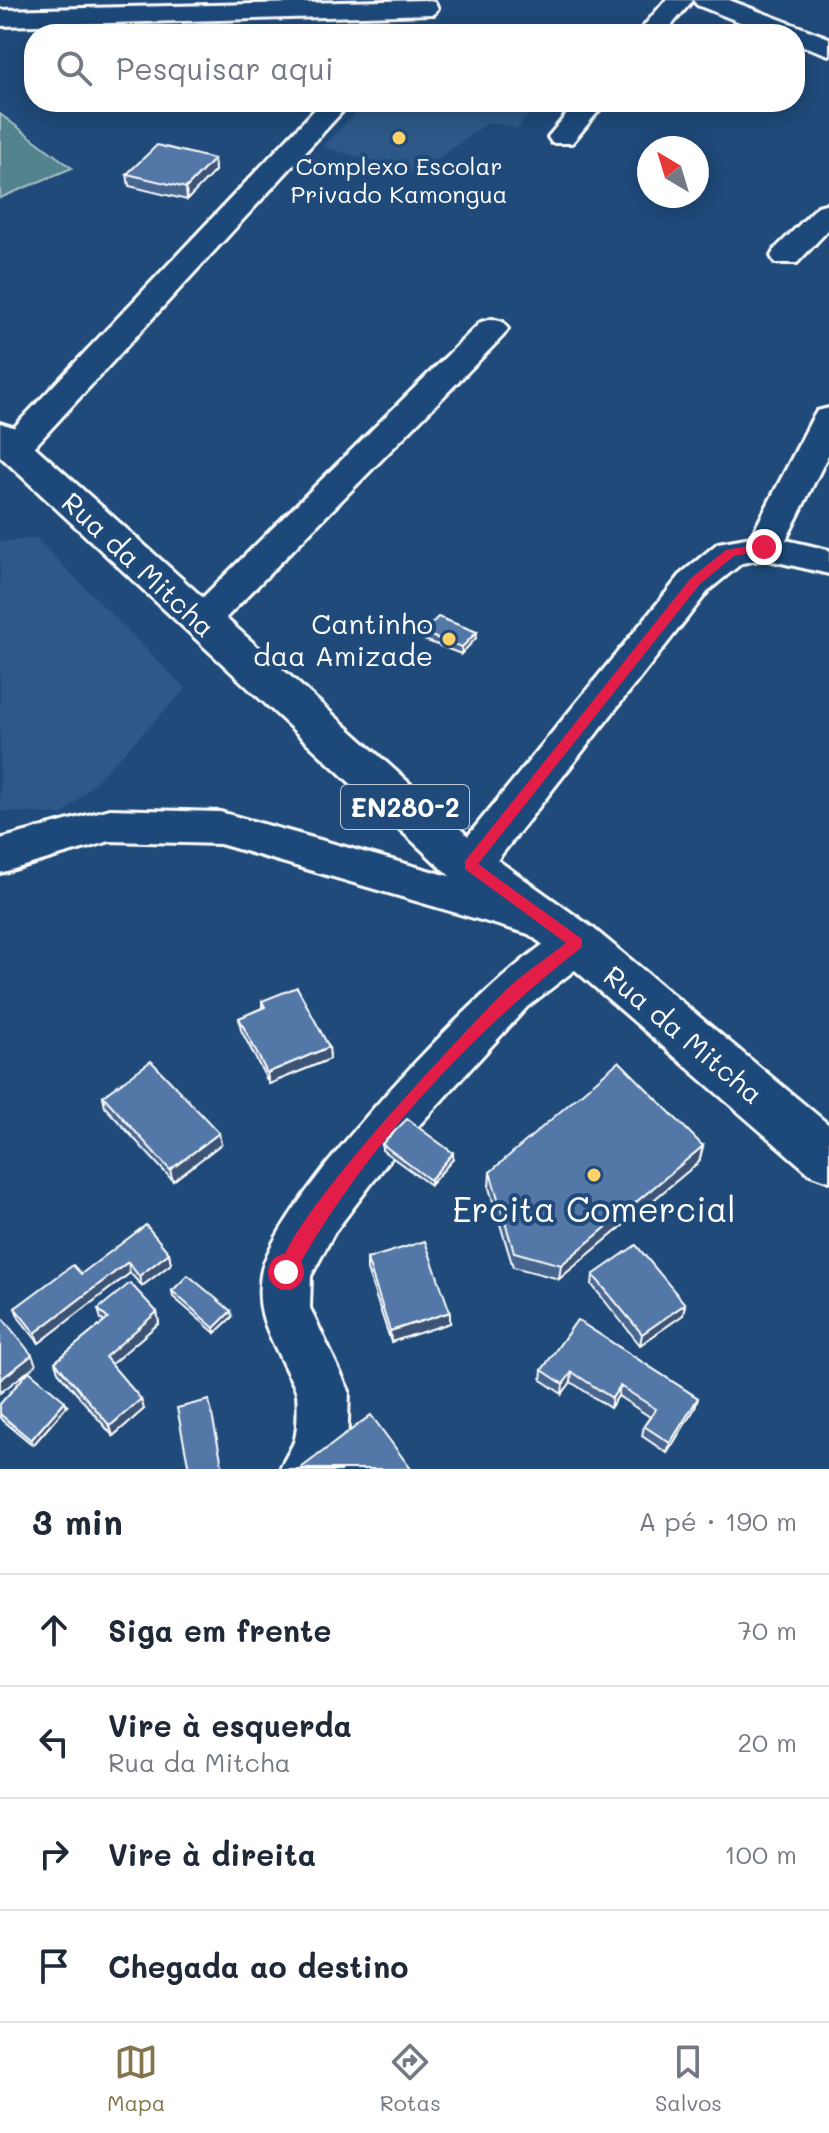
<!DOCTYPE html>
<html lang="pt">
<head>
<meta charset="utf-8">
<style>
	:root { --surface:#fff; --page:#f2f2f3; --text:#1f2937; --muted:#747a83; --line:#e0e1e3; --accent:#84754c }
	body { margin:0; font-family:Mali,sans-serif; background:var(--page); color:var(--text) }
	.compass { position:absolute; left:637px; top:136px; width:72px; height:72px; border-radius:50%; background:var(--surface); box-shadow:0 4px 20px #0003; rotate:322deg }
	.stop { position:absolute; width:24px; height:24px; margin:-18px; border:6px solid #e11d48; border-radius:50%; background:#fff }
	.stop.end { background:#e11d48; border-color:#fff; box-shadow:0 2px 8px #0008 }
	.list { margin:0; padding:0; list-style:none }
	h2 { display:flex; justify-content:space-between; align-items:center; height:104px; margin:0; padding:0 32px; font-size:34px }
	h2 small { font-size:26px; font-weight:400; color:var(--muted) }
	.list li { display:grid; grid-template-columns:52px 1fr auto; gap:24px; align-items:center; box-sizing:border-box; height:112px; padding:0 32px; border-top:2px solid var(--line) }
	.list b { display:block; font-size:30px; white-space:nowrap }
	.list p { margin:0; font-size:26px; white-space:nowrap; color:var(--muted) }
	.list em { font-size:26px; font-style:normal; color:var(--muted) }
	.icon { flex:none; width:44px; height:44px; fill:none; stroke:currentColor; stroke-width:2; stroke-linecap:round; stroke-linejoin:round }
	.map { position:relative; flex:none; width:829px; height:1469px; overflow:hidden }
	.search { position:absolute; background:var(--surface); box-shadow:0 4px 20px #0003; left:24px; right:24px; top:24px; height:88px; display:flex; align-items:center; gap:20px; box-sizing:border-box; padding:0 28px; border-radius:32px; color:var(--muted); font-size:30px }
	.sheet { height:552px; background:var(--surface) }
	nav { display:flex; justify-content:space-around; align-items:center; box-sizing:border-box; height:112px; border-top:2px solid var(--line); background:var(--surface); font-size:22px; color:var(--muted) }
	nav a { display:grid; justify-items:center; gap:4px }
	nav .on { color:var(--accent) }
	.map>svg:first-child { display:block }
</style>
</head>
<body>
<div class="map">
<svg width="829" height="1469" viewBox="0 0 829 1469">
	<rect width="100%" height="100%" fill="#1f4a7a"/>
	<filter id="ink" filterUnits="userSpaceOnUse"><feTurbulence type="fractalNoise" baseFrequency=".0125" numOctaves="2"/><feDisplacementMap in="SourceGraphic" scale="16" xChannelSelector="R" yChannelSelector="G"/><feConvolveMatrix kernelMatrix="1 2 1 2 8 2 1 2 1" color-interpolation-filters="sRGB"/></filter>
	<g filter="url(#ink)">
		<path fill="#2f5887" d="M368,102H541L517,129L489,122L415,175L322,146Z
			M36,538L186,689L63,815L0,811V542Z"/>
		<path fill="#52838d" stroke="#a8c1c6" stroke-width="2" d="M0,114L72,168L0,198Z"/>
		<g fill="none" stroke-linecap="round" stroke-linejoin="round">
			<defs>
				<path id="minor" d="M425,0L434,2L438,8L434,14L0,26V10Z
					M666,0H693L664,34H637Z
					M693,0H729L829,38V55L795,43V34H770L697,5Z
					M322,102H351L26,456L14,459L2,456V440Z
					M577,102H606L572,143H552L548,137Z
					M829,203V229L797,263H775L771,256L775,249L818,206Z
					M492,319L503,322L508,329L503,336L214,630L201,634L188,630L182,621L188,612L481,322Z
					M829,408V453L786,540L829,550V574L764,559L742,563L709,590L484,877L469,882L554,907L561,919L554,931L539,937L220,844L110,841L0,873V839L110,809L220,812L467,881L454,877L448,865L454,853L683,572L718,543L751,537L812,419L817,411Z
					M577,925L593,930L599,943L593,956L527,1007L400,1146L334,1233L311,1276L310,1308L349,1391L347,1452L340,1469H280C284,1460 290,1451 294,1442C298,1431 298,1405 297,1394C295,1385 288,1375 284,1366C269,1333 255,1313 261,1275C271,1204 509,948 577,925Z"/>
				<path id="primary" d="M0,423L13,427L486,852L594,929L829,1125V1181L810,1174L560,957L452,878L0,456Z"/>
			</defs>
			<use href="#minor" stroke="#fff" stroke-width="6"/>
			<use href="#primary" stroke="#fff" stroke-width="6"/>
			<use href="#minor" fill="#1f4a7a" fill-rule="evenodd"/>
			<use href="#primary" fill="#1f4a7a" fill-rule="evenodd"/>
		</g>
		<path fill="#47668f" stroke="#fff" stroke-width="2" d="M214,159L215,171L187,200L129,186L127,174Z
			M477,632L476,638L461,654L422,639V633Z
			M262,1001L329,1047L330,1059L269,1084L241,1030L239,1018L262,1008Z
			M103,1096L221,1144L173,1181L105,1107Z
			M382,1144L453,1153V1159L430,1185L382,1150Z
			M703,1146L699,1162L559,1279L513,1267L489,1188L490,1172Z
			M169,1253L171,1264L142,1286L130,1273L39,1343L19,1318L15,1308L81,1274Z
			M367,1259L450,1323L391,1342L367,1270Z
			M593,1275L685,1304L683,1315L640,1345L592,1285Z
			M172,1291L232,1317L215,1333L173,1297Z
			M98,1309L157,1312L159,1323L111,1364L144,1409L113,1436L58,1372L55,1362L104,1322L101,1319Z
			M577,1320L698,1398L695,1408L667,1453L642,1436L644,1426L650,1417L618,1396L610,1408L571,1382L562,1394L541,1380L542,1370Z
			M0,1404L67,1406L33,1445L0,1418Z"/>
		<path fill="#3a5374" stroke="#fff" stroke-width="2" d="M214,159L215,171L187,200L186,188Z
			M477,632L476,638L461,654L462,647Z
			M329,1047L330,1059L269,1084L267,1073Z
			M219,1133L221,1144L173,1181L170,1170Z
			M703,1146L699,1162L559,1279L561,1265Z
			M453,1153V1159L430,1185V1180Z
			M169,1253L171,1264L142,1286L139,1276Z
			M128,1262L130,1273L39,1343L35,1333Z
			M685,1304L683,1315L640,1345L642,1334Z
			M231,1311L232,1317L215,1333L214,1328Z
			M157,1312L159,1323L108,1367L105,1357Z
			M450,1312V1323L391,1342L390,1331Z
			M32,1355L36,1365L0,1393V1380Z
			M572,1372L571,1382L562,1394L563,1384Z
			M620,1386L618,1396L610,1408L612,1398Z
			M698,1398L695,1408L667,1453L670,1443Z
			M141,1399L144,1409L113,1436L110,1426Z
			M65,1401L67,1406L33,1445L31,1440Z"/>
		<path fill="#5377a6" stroke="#fff" stroke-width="2" d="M157,145L214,159L186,188L127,174Z
			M438,617L477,632L462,647L422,633Z
			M297,987L329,1047L267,1073L239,1018L265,1007L262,1001Z
			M151,1061L219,1133L170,1170L103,1096Z
			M619,1061L703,1146L561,1265L514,1252L490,1172Z
			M407,1119L453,1153L430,1180L382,1144Z
			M146,1225L169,1253L139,1276L128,1262L35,1333L15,1308L73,1265L81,1274Z
			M425,1241L450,1312L390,1331L367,1259Z
			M636,1245L685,1304L642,1334L593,1275Z
			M188,1275L231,1311L214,1328L172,1291Z
			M130,1283L157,1312L105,1357L141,1399L110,1426L55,1362L108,1319L98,1309Z
			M0,1315L32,1355L0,1380Z
			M577,1320L698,1398L670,1443L644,1426L656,1409L620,1386L612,1398L572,1372L563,1384L542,1370Z
			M29,1371L65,1401L31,1440L0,1414V1404Z
			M209,1400L223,1469H189L177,1408Z
			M371,1415L411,1469H302L301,1468Z"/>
	</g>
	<path fill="#e11d48" d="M764,543L770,547L768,550L734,556L700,584L478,864L582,939V947C467,1037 362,1150 292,1278H280C265,1240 470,1026 504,992C522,974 546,959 566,943L465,869V861L691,578L726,550Z"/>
	<g fill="#ffd166" stroke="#1f4a7a" stroke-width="3">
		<circle cx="399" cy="138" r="8"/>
		<circle cx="449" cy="639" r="8"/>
		<circle cx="594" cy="1175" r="8"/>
	</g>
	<g text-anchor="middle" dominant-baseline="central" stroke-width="8" stroke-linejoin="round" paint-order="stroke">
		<g font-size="24" fill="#fff" stroke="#1f4a7a">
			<text x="399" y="165">Complexo Escolar<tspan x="399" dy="28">Privado Kamongua</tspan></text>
		</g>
		<rect fill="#1f4a7a" stroke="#bcc9d7" stroke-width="2" x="341" y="785" width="128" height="44" rx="6"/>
		<g font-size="26" font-weight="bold" fill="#fff">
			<text x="405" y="807">EN280-2</text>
		</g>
		<g font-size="28" fill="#fff" stroke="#1f4a7a">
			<text transform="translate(139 564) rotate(43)">Rua da Mitcha</text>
			<text transform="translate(684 1034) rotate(40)">Rua da Mitcha</text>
		</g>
		<g font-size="28" fill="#fff" stroke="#1f4a7a" text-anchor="end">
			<text x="433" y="623">Cantinho<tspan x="433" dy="32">daa Amizade</tspan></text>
		</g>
		<g font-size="34" fill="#fff" stroke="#1f4a7a">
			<text x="594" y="1208">Ercita Comercial</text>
		</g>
	</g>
</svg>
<svg class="compass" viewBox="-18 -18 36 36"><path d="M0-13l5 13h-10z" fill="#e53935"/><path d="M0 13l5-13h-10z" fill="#747a83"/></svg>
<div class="stop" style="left:286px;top:1272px"></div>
<div class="stop end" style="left:764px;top:547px"></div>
<div class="search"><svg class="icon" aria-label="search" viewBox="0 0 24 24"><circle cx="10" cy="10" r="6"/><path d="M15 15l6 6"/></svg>Pesquisar aqui</div>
</div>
<section class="sheet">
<h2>3 min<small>A pé · 190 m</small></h2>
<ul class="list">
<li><svg class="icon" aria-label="ahead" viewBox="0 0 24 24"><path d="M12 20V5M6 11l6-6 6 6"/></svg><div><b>Siga em frente</b></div><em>70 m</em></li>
<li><svg class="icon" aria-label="left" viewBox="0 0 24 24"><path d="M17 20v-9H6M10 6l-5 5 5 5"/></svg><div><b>Vire à esquerda</b><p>Rua da Mitcha</p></div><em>20 m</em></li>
<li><svg class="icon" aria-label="right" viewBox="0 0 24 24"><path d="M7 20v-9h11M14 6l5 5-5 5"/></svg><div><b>Vire à direita</b></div><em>100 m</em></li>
<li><svg class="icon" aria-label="arrive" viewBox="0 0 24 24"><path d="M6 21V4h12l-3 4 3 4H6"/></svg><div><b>Chegada ao destino</b></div></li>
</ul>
</section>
<nav>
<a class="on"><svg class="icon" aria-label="map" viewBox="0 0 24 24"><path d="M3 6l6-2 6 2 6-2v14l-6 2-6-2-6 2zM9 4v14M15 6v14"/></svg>Mapa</a>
<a><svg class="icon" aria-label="directions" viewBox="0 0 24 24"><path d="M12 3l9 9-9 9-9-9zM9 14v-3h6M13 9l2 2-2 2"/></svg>Rotas</a>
<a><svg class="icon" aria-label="saved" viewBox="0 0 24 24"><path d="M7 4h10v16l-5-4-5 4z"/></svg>Salvos</a>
</nav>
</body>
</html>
